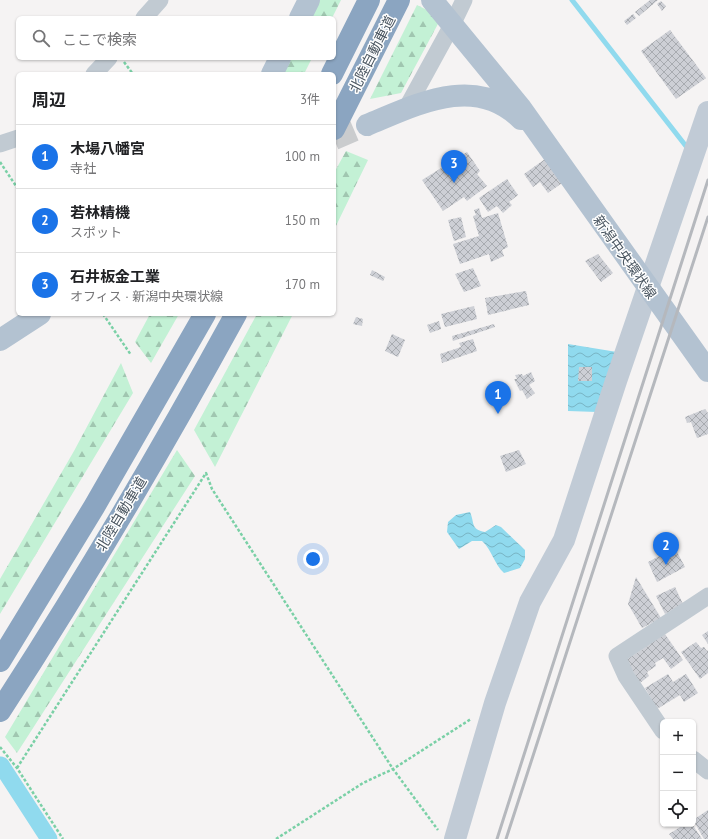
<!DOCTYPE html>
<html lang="ja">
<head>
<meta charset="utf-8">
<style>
	:root { --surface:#fff; --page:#f6f6f6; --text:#202124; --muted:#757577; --line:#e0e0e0; --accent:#1a73e8 }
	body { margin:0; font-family:"PT Sans","Noto Sans JP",sans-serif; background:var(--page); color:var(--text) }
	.controls { position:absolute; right:12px; bottom:12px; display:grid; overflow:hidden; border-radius:6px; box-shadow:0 1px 3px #0004 }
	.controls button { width:36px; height:36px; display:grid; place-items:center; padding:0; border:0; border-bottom:1px solid var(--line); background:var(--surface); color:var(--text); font:20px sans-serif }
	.you { position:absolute; left:313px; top:559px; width:14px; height:14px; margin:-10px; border:3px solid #fff; border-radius:50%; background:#1a73e8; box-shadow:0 0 0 6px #1a73e833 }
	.badge { display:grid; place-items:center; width:26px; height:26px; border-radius:50%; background:var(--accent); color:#fff; font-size:13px; font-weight:700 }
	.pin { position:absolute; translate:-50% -33px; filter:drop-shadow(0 1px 2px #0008) }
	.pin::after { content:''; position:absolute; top:21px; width:14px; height:12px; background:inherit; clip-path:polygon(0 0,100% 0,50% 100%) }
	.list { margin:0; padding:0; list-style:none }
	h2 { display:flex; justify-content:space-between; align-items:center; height:52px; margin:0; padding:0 16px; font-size:17px }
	h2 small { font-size:13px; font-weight:400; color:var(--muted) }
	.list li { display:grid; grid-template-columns:26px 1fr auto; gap:12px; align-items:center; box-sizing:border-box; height:64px; padding:0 16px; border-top:1px solid var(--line) }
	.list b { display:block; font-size:15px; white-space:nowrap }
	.list p { margin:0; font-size:13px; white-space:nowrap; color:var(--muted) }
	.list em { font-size:13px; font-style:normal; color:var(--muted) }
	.icon { flex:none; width:22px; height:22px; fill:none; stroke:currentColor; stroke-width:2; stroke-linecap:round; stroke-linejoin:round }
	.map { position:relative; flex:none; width:708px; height:839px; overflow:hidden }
	.search { position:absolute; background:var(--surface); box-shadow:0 1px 3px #0004; left:16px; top:16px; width:320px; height:44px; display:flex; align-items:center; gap:10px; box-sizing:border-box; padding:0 14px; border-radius:6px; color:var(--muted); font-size:15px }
	.panel { position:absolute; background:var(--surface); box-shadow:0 1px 3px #0004; left:16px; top:72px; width:320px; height:244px; border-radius:6px }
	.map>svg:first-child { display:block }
</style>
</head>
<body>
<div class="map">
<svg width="708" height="839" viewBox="0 0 708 839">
	<defs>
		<pattern id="forest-firs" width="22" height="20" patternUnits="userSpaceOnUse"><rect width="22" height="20" fill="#c3f1d5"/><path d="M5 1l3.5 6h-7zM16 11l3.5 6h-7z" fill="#a0c6b0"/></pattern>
		<pattern id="water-waves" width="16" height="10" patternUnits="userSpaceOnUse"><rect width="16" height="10" fill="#90daee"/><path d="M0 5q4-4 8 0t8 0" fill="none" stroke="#78b4c4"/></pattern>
		<pattern id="building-cross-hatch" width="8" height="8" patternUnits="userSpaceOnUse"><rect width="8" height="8" fill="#cdcfd5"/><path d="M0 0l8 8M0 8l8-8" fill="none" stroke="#a8abb0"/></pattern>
	</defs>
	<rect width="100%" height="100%" fill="#f5f3f3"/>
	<path fill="url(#forest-firs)" d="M320,0H341L332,18H310Z
		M417,5L431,12L439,22L401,93L370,99Z
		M290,58H312L304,74H281Z
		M346,151L368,160L334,230V173Z
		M150,314H179L151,363L135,342Z
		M257,314H293L215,467L194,430Z
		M121,363L133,393L0,614V579L74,451Z
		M177,450L195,476L17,753L5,737Z"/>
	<path fill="url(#water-waves)" d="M568,344L617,352L597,412L568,411Z
		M470,512C475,523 470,529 485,532L496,525L501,527L525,550V559L520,568L504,573C494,564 492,550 482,541H472L459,549L447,532L448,522L456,515Z"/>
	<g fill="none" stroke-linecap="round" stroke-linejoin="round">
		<path stroke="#90daee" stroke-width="5" d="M572,0L689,150"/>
		<path stroke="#90daee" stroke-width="17" d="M1,765L49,839"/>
	</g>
	<path fill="url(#building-cross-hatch)" d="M650,0H658L639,16L635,12Z
		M661,1L666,6L662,11L657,4Z
		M633,14L636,18L627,25L624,21Z
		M670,30L706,78L676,99L641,51Z
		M467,152L480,171L477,174L487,186L467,201L464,197L443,211L422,180Z
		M545,159L562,183L548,193L540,182L533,187L524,174Z
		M507,179L518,195L509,202L512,205L503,213L497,206L488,212L479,198Z
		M479,208L482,218L498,213L508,247L502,250L504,256L491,262L489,254L460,264L453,244L479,236L473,216L476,215L474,210Z
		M461,217L466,237L454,241L448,220Z
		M598,254L613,273L601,282L585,261Z
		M473,268L481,286L464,292L455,274Z
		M372,270L385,277L383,281L370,275Z
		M526,291L529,305L488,315L485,298Z
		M474,306L477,319L445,327L441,314Z
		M356,317L363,319L362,326L353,324Z
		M439,321L441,329L430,333L427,325Z
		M494,324L495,327L453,341L452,336Z
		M392,334L405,340L398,357L385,351Z
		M473,339L477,351L442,363L440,354L461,347L459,343Z
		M579,367H592V381H578Z
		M531,372L535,381L529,385L535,393L527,399L522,390L520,391L514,379H517L515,375L522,374L523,376Z
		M705,409L708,413V434L697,438L691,422L687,423L685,417Z
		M519,450L526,464L506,472L500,456Z
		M675,548L685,567L657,582L648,562Z
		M636,577L661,618L642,628L628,604Z
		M675,587L683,604L665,614L656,596Z
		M708,631V644L702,635Z
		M665,634L683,660L671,669L663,658L655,663L656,666L647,672L649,676L640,683L626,660Z
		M696,642L701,648L704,647L707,651L708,650V673L700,679L681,652Z
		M668,674L673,682L686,674L698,693L684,702L680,695L657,709L645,688Z
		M708,810V839H704L693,820Z
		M685,824H692L702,839H673L669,834Z"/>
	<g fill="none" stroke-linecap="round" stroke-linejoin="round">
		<path stroke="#caccce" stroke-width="22" stroke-dasharray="22 11" stroke-linecap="butt" d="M334,139L367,125"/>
		<path stroke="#7ad0a6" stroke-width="2.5" stroke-dasharray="3 2" stroke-linecap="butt" d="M124,62L133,74
			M0,162L18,189
			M103,314L131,355
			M0,747L17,768L63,839
			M17,768L206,473L212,489L393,769L438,830
			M276,839L363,783L393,769L471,719"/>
		<path stroke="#c1cad2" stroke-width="17" d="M144,18L160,0
			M94,74L109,58
			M406,109L452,25L464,0
			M0,144L18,138
			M663,731L626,676L617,656L708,596
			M693,759L708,771"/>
		<path stroke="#c1cbd6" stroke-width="22" d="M455,839L495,703L530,602L564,540L616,381L708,112"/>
		<path stroke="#b3c2d1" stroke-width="22" d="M432,0L520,107L708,371
			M300,18L309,0
			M272,74L280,58
			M367,125C416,105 475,73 521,119
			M0,340L40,314"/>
		<path stroke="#8ba5c1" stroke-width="22" d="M332,74L369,0
			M334,129L399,0
			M0,661L94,507L205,314
			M0,711C84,582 162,449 236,314"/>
		<path stroke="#b5b8bd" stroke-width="3" d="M497,839L708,180
			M506,839L708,217"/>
	</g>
	<g text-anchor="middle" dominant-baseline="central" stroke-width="3" stroke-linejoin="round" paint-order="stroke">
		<g font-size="14" fill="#4a5661" stroke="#fff">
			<text transform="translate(372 54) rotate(-63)">北陸自動車道</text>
			<text transform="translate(625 257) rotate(55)">新潟中央環状線</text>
			<text transform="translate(121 514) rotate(-59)">北陸自動車道</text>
		</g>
	</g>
</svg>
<div class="controls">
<button>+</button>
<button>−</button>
<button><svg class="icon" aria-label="locate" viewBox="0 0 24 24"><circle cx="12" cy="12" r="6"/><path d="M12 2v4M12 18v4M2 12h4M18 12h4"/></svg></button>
</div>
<div class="you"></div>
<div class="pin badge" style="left:498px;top:414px">1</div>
<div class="pin badge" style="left:666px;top:565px">2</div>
<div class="pin badge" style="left:454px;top:183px">3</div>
<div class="search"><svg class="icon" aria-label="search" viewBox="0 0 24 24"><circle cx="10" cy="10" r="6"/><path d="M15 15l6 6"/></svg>ここで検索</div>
<section class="panel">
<h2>周辺<small>3件</small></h2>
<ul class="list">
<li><span class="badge">1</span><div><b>木場八幡宮</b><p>寺社</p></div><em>100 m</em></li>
<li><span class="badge">2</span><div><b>若林精機</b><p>スポット</p></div><em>150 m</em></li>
<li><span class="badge">3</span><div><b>石井板金工業</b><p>オフィス · 新潟中央環状線</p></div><em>170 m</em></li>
</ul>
</section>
</div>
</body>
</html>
